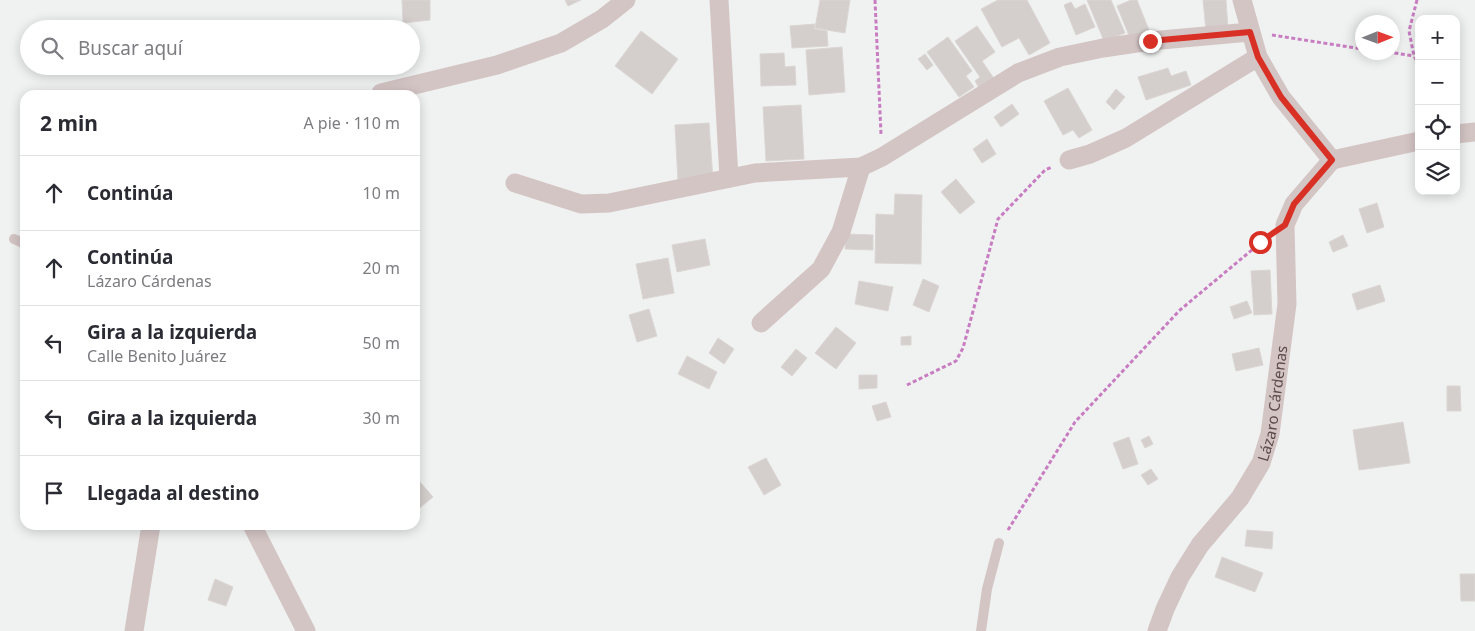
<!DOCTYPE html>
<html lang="es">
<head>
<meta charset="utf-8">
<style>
	:root { --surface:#fff; --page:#f2f2f3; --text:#2b2b33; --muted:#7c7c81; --line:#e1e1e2 }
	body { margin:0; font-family:"Noto Sans",sans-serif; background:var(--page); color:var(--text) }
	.controls { position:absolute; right:15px; top:15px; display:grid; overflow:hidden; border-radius:10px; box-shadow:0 2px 12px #0003 }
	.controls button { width:45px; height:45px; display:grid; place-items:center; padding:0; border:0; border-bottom:1px solid var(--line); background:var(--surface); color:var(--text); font:25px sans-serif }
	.compass { position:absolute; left:1355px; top:15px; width:45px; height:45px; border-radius:50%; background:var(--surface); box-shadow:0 2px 12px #0003; rotate:89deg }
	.stop { position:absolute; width:15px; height:15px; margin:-11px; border:4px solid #d93025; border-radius:50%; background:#fff }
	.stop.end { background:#d93025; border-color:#fff; box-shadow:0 1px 5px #0008 }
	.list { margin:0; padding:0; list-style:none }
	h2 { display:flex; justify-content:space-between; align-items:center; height:65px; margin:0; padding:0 20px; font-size:21px }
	h2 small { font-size:16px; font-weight:400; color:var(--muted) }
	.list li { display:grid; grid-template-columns:32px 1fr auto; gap:15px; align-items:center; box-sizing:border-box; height:75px; padding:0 20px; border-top:1px solid var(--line) }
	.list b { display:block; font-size:19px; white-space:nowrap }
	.list p { margin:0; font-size:16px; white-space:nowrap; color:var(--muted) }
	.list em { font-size:16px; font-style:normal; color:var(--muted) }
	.icon { flex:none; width:28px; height:28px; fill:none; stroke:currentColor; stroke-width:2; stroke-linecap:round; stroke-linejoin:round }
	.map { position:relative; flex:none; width:1475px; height:631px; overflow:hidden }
	.search { position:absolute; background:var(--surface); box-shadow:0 2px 12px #0003; left:20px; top:20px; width:400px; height:55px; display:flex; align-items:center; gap:12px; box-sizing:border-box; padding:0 18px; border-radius:28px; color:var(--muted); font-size:19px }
	.panel { position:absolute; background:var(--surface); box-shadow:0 2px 12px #0003; left:20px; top:90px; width:400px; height:440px; border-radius:15px }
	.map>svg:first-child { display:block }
</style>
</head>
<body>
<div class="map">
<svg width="1475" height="631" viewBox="0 0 1475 631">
	<rect width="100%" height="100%" fill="#f0f2f1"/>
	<path fill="#d4cfcd" stroke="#dbd6d4" d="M402,0H430V20L403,23Z
		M565,0H581L568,6Z
		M820,0H850L845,33L815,28Z
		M998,0H1027L1050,43L1029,55L1019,38L1002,47L981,9Z
		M1087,0H1111L1125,33L1104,41Z
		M1131,0H1137L1149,30L1130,38L1117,6Z
		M1203,0H1226L1228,29L1206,31Z
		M1071,2L1075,9L1085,4L1095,27L1076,35L1064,5Z
		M815,24L814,29L827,31L828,46L792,48L790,26Z
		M977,26L995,52L982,61L995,80L981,91L975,81L980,77L955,41Z
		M641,31L678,59L652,94L615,66Z
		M948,37L972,71L966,76L974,87L959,97L927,52Z
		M842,47L845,92L809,95L806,50Z
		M784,53L785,67L795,66L796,85L761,86L760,54Z
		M925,54L933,65L927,70L918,59Z
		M1168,68L1171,76L1186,71L1191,85L1146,100L1138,77Z
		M1068,88L1092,130L1079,138L1073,130L1063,135L1044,101Z
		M1116,89L1125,97L1114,110L1106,102Z
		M1012,104L1019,114L1001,127L994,117Z
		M801,105L804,159L766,161L763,107Z
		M709,123L713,180L678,182L675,125Z
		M987,139L996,154L982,163L973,149Z
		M956,179L975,202L960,214L941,192Z
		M895,194L922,195L921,264L875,263L876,214L894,215Z
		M1377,203L1384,227L1367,233L1359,209Z
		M846,234L873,235V250L845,249Z
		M1343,235L1348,246L1333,252L1329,242Z
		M705,239L710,265L677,272L672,245Z
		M668,258L674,293L643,299L636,264Z
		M1270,270L1272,314L1254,315L1251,271Z
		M923,279L939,286L929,312L913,305Z
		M859,281L893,287L888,311L855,304Z
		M1380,285L1385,301L1357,310L1352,294Z
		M1247,301L1252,313L1234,319L1230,307Z
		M649,309L657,336L637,342L629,315Z
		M836,327L856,343L836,369L815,353Z
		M911,336V345H901V337Z
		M718,338L734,349L724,364L709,353Z
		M1259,348L1263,365L1236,371L1232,354Z
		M796,349L807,358L792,376L781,367Z
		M687,356L717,372L709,389L678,374Z
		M859,375H877V388L859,389Z
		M1447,386H1460L1461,411H1447Z
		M886,402L891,417L877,421L872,406Z
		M1403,422L1410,463L1359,470L1353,430Z
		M1149,436L1153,444L1145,448L1141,440Z
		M1129,437L1138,464L1123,469L1113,443Z
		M766,458L781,485L764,495L748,467Z
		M1151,469L1158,479L1148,485L1141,475Z
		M420,482L433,497L415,512V486Z
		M1247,530L1273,532L1272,549L1245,546Z
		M1222,557L1263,573L1255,592L1215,577Z
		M1460,574H1475V601H1461Z
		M215,579L233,587L226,606L208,600Z"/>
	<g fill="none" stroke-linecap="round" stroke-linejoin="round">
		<path stroke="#c87cc1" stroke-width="3" stroke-dasharray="4 2.5" stroke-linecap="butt" d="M875,0L881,134
			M1417,0L1409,31L1414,56L1419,65
			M1272,35L1362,49
			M1388,52L1414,56
			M907,385L956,361L963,348L998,219L1045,170L1052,167
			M1008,530L1075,422L1180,310L1265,239"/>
		<path stroke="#d4c5c5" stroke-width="10" d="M14,239L25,244
			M981,631L987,589L999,543"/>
		<g stroke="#d4c5c5" stroke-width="19">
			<path d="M719,0L729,178"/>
			<path d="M1242,0L1258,57L1281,97L1332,160"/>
			<path d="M381,93L497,65L561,43L602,19L626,0"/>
			<path d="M1456,134L1475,132"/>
			<path d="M1069,160L1090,154L1126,138L1258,57"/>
			<path d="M1332,160L1419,141"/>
			<path d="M515,183L581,204L609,203L755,173L861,167L882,157L1018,73L1060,57L1103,48L1150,41L1250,32"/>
			<path d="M761,323L821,269L841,232L861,167"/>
			<path d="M252,525L306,631"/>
			<path d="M134,631L151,525"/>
			<path id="s1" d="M1157,631L1165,609L1180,577L1200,545L1240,498L1261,463L1270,434L1287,304L1285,225L1294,204L1332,160"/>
		</g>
	</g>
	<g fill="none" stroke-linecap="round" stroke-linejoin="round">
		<path stroke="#d93025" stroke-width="6" d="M1150,41L1250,32L1258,57L1281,97L1332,160L1294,204L1285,225L1260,242"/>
	</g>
	<g text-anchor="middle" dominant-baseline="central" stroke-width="4" stroke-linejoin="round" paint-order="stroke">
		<g font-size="15" fill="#5c4a49" stroke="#fff">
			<text stroke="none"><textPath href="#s1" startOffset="260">Lázaro Cárdenas</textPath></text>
		</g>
	</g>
</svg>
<div class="controls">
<button>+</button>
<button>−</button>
<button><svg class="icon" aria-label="locate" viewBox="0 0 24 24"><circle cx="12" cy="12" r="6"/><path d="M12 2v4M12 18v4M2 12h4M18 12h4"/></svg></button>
<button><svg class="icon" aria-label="layers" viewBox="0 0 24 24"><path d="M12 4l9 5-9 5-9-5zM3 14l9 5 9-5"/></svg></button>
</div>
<svg class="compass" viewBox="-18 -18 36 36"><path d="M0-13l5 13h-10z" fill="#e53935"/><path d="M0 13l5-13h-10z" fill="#7c7c81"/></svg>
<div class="stop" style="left:1260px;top:242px"></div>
<div class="stop end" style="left:1150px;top:41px"></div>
<div class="search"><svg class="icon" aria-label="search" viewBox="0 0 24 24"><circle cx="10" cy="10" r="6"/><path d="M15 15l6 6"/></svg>Buscar aquí</div>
<section class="panel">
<h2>2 min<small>A pie · 110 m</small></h2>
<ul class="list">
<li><svg class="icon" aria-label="ahead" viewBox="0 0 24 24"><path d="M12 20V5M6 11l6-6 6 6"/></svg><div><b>Continúa</b></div><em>10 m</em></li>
<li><svg class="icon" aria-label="ahead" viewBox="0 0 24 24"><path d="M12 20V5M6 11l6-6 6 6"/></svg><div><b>Continúa</b><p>Lázaro Cárdenas</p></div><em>20 m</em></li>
<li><svg class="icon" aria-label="left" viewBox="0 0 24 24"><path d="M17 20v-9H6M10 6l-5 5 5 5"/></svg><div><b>Gira a la izquierda</b><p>Calle Benito Juárez</p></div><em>50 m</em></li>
<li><svg class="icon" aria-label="left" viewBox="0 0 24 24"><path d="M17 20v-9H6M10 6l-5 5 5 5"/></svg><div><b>Gira a la izquierda</b></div><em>30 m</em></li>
<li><svg class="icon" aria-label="arrive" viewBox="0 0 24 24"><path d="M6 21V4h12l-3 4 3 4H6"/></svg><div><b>Llegada al destino</b></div></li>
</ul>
</section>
</div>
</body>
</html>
